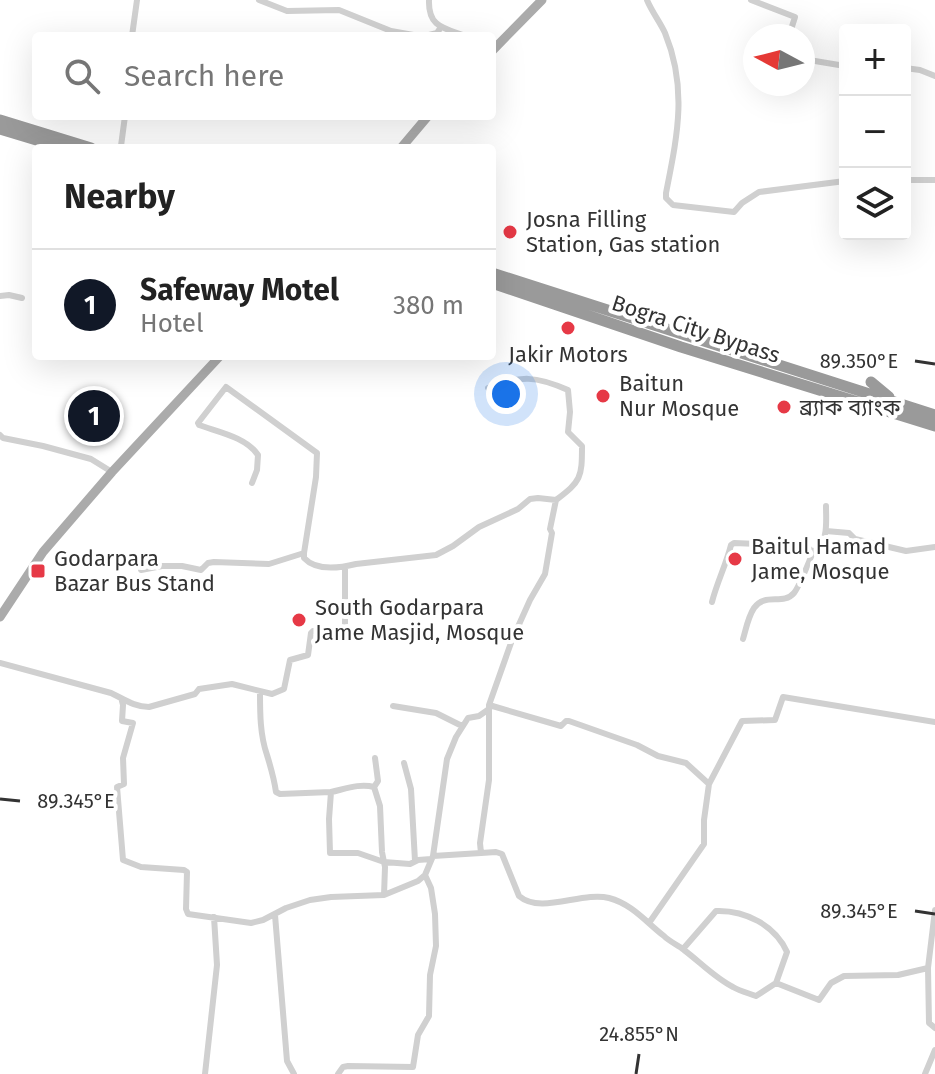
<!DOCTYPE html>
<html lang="en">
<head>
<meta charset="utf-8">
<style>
	:root { --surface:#fff; --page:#f2f2f2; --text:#222; --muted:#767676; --line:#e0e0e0; --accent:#111827 }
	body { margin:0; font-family:"Fira Sans","Noto Sans Bengali",sans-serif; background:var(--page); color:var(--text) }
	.controls { position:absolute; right:24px; top:24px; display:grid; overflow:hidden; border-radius:8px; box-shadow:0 8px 32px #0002 }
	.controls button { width:72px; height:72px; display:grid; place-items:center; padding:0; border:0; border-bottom:2px solid var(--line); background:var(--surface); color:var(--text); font:40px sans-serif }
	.compass { position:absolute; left:743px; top:24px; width:72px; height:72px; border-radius:50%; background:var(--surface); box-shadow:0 8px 32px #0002; rotate:277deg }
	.you { position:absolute; left:506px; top:394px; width:28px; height:28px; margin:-20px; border:6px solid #fff; border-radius:50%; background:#1a73e8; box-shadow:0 0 0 12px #1a73e833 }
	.badge { display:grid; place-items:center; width:52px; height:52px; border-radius:50%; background:var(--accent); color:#fff; font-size:26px; font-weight:700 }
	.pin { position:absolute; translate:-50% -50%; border:4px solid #fff; box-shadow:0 2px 8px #0006 }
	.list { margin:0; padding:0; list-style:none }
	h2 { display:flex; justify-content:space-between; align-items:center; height:104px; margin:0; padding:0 32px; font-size:34px }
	h2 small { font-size:26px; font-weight:400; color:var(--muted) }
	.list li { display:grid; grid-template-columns:52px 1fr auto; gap:24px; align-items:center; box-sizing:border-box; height:112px; padding:0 32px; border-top:2px solid var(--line) }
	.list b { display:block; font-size:30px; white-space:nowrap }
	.list p { margin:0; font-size:26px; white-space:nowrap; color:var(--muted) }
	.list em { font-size:26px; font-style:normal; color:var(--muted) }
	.icon { flex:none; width:44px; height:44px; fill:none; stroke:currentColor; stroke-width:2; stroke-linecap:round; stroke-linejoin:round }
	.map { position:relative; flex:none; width:935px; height:1074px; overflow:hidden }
	.search { position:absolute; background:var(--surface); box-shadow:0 8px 32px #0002; left:32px; top:32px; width:464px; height:88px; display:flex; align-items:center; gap:20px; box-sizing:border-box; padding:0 28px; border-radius:8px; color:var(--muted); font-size:30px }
	.panel { position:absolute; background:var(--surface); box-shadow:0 8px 32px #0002; left:32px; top:144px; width:464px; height:216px; border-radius:8px }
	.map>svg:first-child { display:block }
</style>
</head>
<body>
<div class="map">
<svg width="935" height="1074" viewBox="0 0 935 1074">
	<rect width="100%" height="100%" fill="#fff"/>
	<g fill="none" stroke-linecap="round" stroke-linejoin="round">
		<path stroke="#d0d0d0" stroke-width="6" d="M259,0L287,11L339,10L391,31L419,36
			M429,0C428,27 444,28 465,36
			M647,0C652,12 660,22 665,33C688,89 677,137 666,193V198L673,205L734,212L742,203L759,192L845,181
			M751,0L795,17L789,36
			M132,36L137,0
			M425,36L437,33L441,27
			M803,59L845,66
			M905,68L920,70L935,76
			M121,146L125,116
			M905,180H935
			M0,296L9,295L22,298
			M488,388C521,375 536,376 568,390L570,412L568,432L582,446C582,478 581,481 556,500L550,529L552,533L545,574L530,600L512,640L489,705V780L480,843L481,853L496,852L502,854L519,896C541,915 582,891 609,898C632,904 646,922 664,936C670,942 678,945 684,950C700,962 715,978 733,987C740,991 748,993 756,996L776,983L787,952C775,925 745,910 716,911L683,949
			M0,435L3,438L43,446L91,459L112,472
			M252,483L257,470L258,455C246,437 218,432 199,425L198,423L226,387L317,453L316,477L304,553V558C316,571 340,568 356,564L436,555L453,546L479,527L518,509L530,499L538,498L556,500
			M826,531L849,533L855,539L906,551L935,547
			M141,570L162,566H182L201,570L208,563L214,562L269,564L304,553
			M712,602C717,582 726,565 731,545L734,543L806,546L813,552
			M743,639C746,629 748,617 754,608C765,592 783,606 794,593C799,587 809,562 813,552C829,541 826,524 826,506
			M0,663L111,693C124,699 134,707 149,707L195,694L199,689L232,684L272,694L284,689L290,660L308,655L311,633L313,631L345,629V567
			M260,692C260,713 260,735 267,755C271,768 274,778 276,792L280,794L331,792
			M122,701L123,705L122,721L133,723L123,758L124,784L117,787L123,860L141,867L184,870L187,872L186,909L188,914L251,923L263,920L286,908L310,900L331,897L384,895L418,881L425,875L433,856L481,853
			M489,705L561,726L566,721H569L637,745L658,756L686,763L709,784
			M393,706L436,713L462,726
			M404,763L411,789L415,861
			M374,787L378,781L375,758
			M433,856L447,759L456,737L468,718L479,716L489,709
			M384,895L385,867L382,852L380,806L374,787C360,783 345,789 331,792L329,819L330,853H358L384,862L410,864L418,860L431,859
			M935,910L928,968L929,1023L935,1028
			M275,915L287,1061L294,1074
			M649,923L704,844V820L709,784L742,721L775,720L783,697L935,722
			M776,983L819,1000L831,983L844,976L898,975L928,968
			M205,1074L217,965L214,917
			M338,1074L343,1067L348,1066L413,1067L418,1035L429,1016L430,975L436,946L435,914L431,888L425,875
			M925,1074L935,1050"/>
		<path stroke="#ababab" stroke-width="9" d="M492,51L542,0
			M401,148L428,116
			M0,617L43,552L112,472L220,356"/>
		<path stroke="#9a9a9a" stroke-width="11" d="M0,120L91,148
			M0,129L63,148
			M492,273L935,415
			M492,283L681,347L935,426
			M871,382L889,397"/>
	</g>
	<path fill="none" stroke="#333" stroke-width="3" d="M915,361L935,364M0,799L20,801M915,911L935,914M636,1074L639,1054"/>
	<g fill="#e63946" stroke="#fff" stroke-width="3">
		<circle cx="510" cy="232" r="8"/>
		<circle cx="568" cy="328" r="8"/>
		<circle cx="603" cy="396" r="8"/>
		<circle cx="784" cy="407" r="8"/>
		<circle cx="735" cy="559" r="8"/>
		<rect x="30" y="563" width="16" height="16" rx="4"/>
		<circle cx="299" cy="620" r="8"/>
	</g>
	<g text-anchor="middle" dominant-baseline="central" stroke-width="8" stroke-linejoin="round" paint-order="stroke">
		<g font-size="22" fill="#333" stroke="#fff" text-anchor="start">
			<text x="526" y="219">Josna Filling<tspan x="526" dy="25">Station, Gas station</tspan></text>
			<text x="568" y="354" text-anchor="middle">Jakir Motors</text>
			<text x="619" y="383">Baitun<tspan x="619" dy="25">Nur Mosque</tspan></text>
			<text x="800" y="407">ব্র্যাক ব্যাংক</text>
			<text x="751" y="546">Baitul Hamad<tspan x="751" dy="25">Jame, Mosque</tspan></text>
			<text x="54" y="558">Godarpara<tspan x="54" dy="25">Bazar Bus Stand</tspan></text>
			<text x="315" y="607">South Godarpara<tspan x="315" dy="25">Jame Masjid, Mosque</tspan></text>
		</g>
		<g font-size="22" fill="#333" stroke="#fff">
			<text transform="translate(696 329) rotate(18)">Bogra City Bypass</text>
		</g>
	</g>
	<g font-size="20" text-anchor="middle" fill="#333" stroke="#fff" stroke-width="8" stroke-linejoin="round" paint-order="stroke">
		<text x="859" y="368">89.350°E</text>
		<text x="76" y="808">89.345°E</text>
		<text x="859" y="918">89.345°E</text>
		<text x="639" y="1041">24.855°N</text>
	</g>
</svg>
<div class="controls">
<button>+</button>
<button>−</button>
<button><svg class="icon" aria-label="layers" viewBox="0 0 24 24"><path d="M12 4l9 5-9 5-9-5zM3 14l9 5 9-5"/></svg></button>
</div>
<svg class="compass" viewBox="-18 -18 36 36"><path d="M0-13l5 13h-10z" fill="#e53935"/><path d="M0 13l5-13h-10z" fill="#767676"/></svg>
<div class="you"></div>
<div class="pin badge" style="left:94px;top:416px">1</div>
<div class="search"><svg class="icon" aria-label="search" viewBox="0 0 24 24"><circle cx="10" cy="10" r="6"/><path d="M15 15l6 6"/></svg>Search here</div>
<section class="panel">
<h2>Nearby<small></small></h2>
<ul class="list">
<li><span class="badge">1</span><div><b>Safeway Motel</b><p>Hotel</p></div><em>380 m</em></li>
</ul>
</section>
</div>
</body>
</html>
